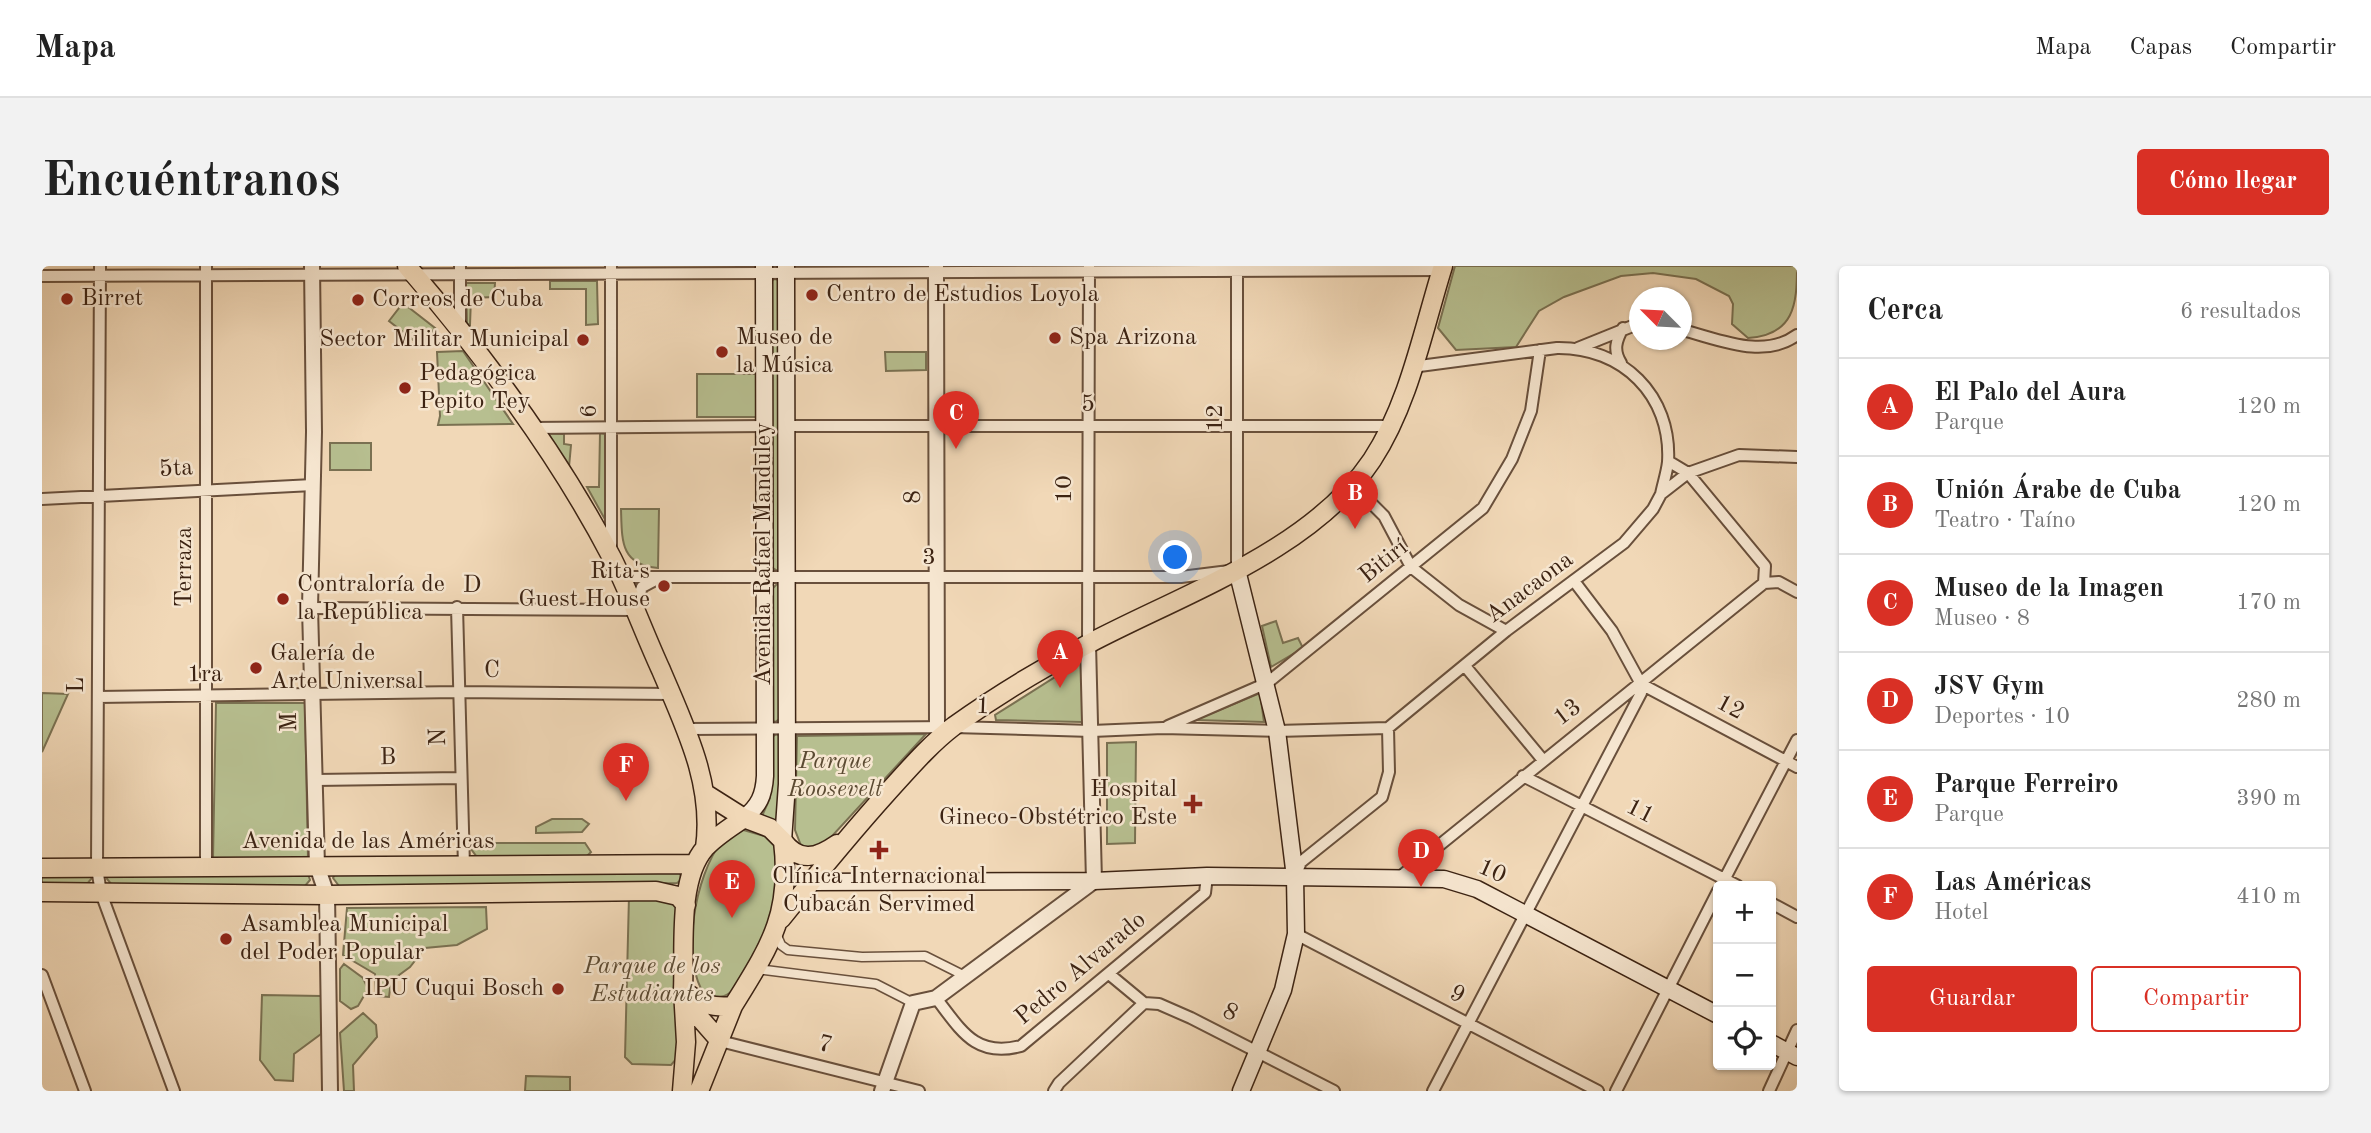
<!DOCTYPE html>
<html lang="es">
<head>
<meta charset="utf-8">
<style>
	:root { --surface:#fff; --page:#f2f2f2; --text:#222; --muted:#767676; --line:#e0e0e0; --accent:#d93025 }
	body { margin:0; font-family:"Old Standard TT",serif; background:var(--page); color:var(--text) }
	.controls { position:absolute; right:21px; bottom:21px; display:grid; overflow:hidden; border-radius:7px; box-shadow:0 2px 5px #0004 }
	.controls button { width:63px; height:63px; display:grid; place-items:center; padding:0; border:0; border-bottom:2px solid var(--line); background:var(--surface); color:var(--text); font:35px sans-serif }
	.compass { position:absolute; left:1587px; top:21px; width:63px; height:63px; border-radius:50%; background:var(--surface); box-shadow:0 2px 5px #0004; rotate:294deg }
	.you { position:absolute; left:1134px; top:292px; width:24px; height:24px; margin:-18px; border:5px solid #fff; border-radius:50%; background:#1a73e8; box-shadow:0 0 0 10px #1a73e833 }
	.badge { display:grid; place-items:center; width:46px; height:46px; border-radius:50%; background:var(--accent); color:#fff; font-size:23px; font-weight:700 }
	.pin { position:absolute; translate:-50% -58px; filter:drop-shadow(0 2px 4px #0008) }
	.pin::after { content:''; position:absolute; top:37px; width:24px; height:21px; background:inherit; clip-path:polygon(0 0,100% 0,50% 100%) }
	.list { margin:0; padding:0; list-style:none }
	h2 { display:flex; justify-content:space-between; align-items:center; height:91px; margin:0; padding:0 28px; font-size:30px }
	h2 small { font-size:23px; font-weight:400; color:var(--muted) }
	.list li { display:grid; grid-template-columns:46px 1fr auto; gap:21px; align-items:center; box-sizing:border-box; height:98px; padding:0 28px; border-top:2px solid var(--line) }
	.list b { display:block; font-size:26px; white-space:nowrap }
	.list p { margin:0; font-size:23px; white-space:nowrap; color:var(--muted) }
	.list em { font-size:23px; font-style:normal; color:var(--muted) }
	.actions { display:flex; gap:14px; padding:21px 28px }
	.actions a { flex:1; padding:16px 0; border:2px solid var(--accent); border-radius:7px; text-align:center; font-size:24px; color:var(--accent) }
	.actions .main { background:var(--accent); color:#fff }
	.icon { flex:none; width:38px; height:38px; fill:none; stroke:currentColor; stroke-width:2; stroke-linecap:round; stroke-linejoin:round }
	.map { position:relative; flex:none; width:1755px; height:825px; overflow:hidden; border-radius:7px }
	header { display:flex; align-items:center; gap:42px; box-sizing:border-box; height:98px; padding:0 35px; background:var(--surface); border-bottom:2px solid var(--line) }
	header strong { font-size:33px }
	nav { display:flex; gap:38px; margin-inline-start:auto; font-size:24px }
	.intro { display:flex; align-items:center; justify-content:space-between; box-sizing:border-box; height:168px; padding:0 42px }
	h1 { margin:0; font-size:49px }
	.button { padding:18px 32px; border-radius:7px; background:var(--accent); color:#fff; font-size:24px; font-weight:700 }
	main { display:flex; gap:42px; padding:0 42px }
	aside { flex:1; background:var(--surface); border-radius:7px; box-shadow:0 2px 5px #0004 }
	.map>svg:first-child { display:block }
</style>
</head>
<body>
<header>
<strong>Mapa</strong>
<nav><a>Mapa</a><a>Capas</a><a>Compartir</a></nav>
</header>
<div class="intro"><h1>Encuéntranos</h1><a class="button">Cómo llegar</a></div>
<main>
<div class="map">
<svg width="1755" height="825" viewBox="0 0 1755 825">
	<rect width="100%" height="100%" fill="#f1d8b7"/>
	<filter id="stains"><feTurbulence type="fractalNoise" baseFrequency=".00286" numOctaves="4"/><feColorMatrix values="0 0 0 0 .2 0 0 0 0 .09 0 0 0 0 .02 0 0 0 .5 -.17"/></filter>
	<radialGradient id="worn" r=".72"><stop offset=".6" stop-color="#630" stop-opacity="0"/><stop offset="1" stop-color="#630" stop-opacity=".3"/></radialGradient>
	<path fill="#b7bf90" stroke="#7a7152" stroke-width="2" d="M1413,0H1755C1755,39 1752,69 1706,72L1690,58L1691,38L1687,30L1654,13L1611,7L1579,10L1522,31L1497,45L1474,81L1414,84L1396,62Z
		M732,13L737,14L739,303L736,305L729,301L728,17Z
		M508,15H555L556,58L544,59V23H508Z
		M424,17H453L452,31L429,32L428,59L425,58Z
		M361,37L393,62L379,80L347,55Z
		M421,85L471,158L396,159L398,150L395,86Z
		M843,86H884V104L844,105Z
		M655,108H716V151H655Z
		M505,167L522,168V178L529,179L527,201Z
		M558,167L564,168L565,257L545,221H557Z
		M288,177H329V204H288Z
		M579,243H617L616,302C578,299 580,274 579,243Z
		M735,318L739,319V452L733,456L730,454V323Z
		M1234,355L1241,377L1256,372L1261,382L1229,401L1220,360Z
		M1040,394V456L954,454L953,449Z
		M0,427L26,428L0,486Z
		M1218,427L1222,456L1153,454Z
		M174,437H263L266,593L171,592Z
		M734,468L737,469L738,552L734,557L720,550L728,532V473Z
		M884,468L780,581L760,582L753,564L755,470Z
		M1094,476L1093,577L1065,578V477Z
		M510,553H540L547,558L540,566L494,567V561Z
		M698,563L729,572C735,583 738,596 738,609C738,639 712,705 690,725C683,732 674,732 664,731C637,695 653,609 680,575C684,570 692,567 698,563Z
		M435,577H543L549,586L544,591H435L429,583Z
		M638,606L639,614L635,617L297,620L291,612L293,608Z
		M0,607L48,609L50,612L45,618H0Z
		M266,608L268,614L263,620L70,619L65,613L66,609Z
		M587,630H626L635,639L636,791L629,799L590,798L583,791Z
		M444,641L445,663L415,679L383,682L368,701L349,715L347,731L334,730L333,708L301,689L305,642Z
		M302,698L321,712L326,723L316,740L309,743L298,735V703Z
		M220,729L279,730V768L252,788L251,815L233,814L218,794Z
		M321,747L334,759L335,771L311,799L312,825H302L298,767Z
		M484,810L528,811V825H483Z"/>
	<g fill="none" stroke-linecap="round" stroke-linejoin="round">
		<defs>
			<path id="pedestrian" d="M734,667L739,679L746,684L820,691L883,690L921,709
				M715,703L834,718L871,737"/>
			<path id="minor" d="M58,0L55,602L59,627L132,825
				M0,10L1400,4
				M418,64V0
				M1640,64C1677,73 1721,94 1755,69
				M1536,82L1598,57
				M1579,97C1571,84 1574,75 1581,62
				M1370,101L1515,82C1580,81 1630,129 1626,196C1625,206 1621,218 1619,228
				M744,160H1347
				M488,162L724,160
				M1626,195L1646,207L1723,300L1722,317L1737,316L1755,326
				M1311,219L1342,250L1369,301L1417,339L1464,365
				M0,233L271,219
				M569,284V0
				M579,311H1139L1195,304V0
				M1532,315L1570,365L1599,418L1755,501
				M415,341L422,600
				M268,342L592,344L600,321L615,313
				M1046,378L1047,0
				M1423,400L1500,493
				M56,431L417,426L629,428
				M1126,460L1225,417L1441,242L1470,193L1489,145L1498,84
				M645,463L911,461L1050,465L1121,462L1235,465L1346,462L1464,365L1582,277L1611,243L1619,228L1646,207L1697,189L1755,191
				M1481,510L1696,620
				M273,514L419,512
				M164,601V0
				M1254,608L1259,596L1340,531L1347,506L1346,462
				M1358,611L1722,317
				M1680,618L1755,474
				M1729,637L1755,651
				M1254,668L1556,825
				M1067,708L1102,737L1117,738L1149,752L1292,825
				M0,709L43,825
				M894,732C919,764 933,792 979,780L1163,627L1165,610
				M678,775L877,825
				M1012,825L1017,817L1102,737
				M1391,825L1599,427V418
				M1574,825L1676,625
				M1727,825L1755,764"/>
			<path id="tertiary" d="M270,0L272,166L268,342L275,600L285,629L288,825
				M894,0L895,461
				M840,825L871,737L894,732L1052,615L1046,378"/>
			<path id="secondary" d="M1195,304L1235,465L1253,611L1254,668L1241,724L1199,825
				M702,552C717,540 722,529 723,510L722,0
				M741,575L745,518L744,0
				M769,616L1052,615L1165,610L1402,613L1435,623L1676,749
				M1729,777L1755,791"/>
			<path id="primary" d="M365,0C440,87 517,190 570,292C588,328 602,367 619,404C643,461 672,518 663,582
				M664,528L702,552
				M702,552L728,562L741,575C750,648 728,680 691,740C669,742 659,738 641,724C643,684 635,614 663,582C674,570 689,561 702,552Z
				M741,575C757,597 775,592 795,578
				M0,602L653,598
				M0,626L285,629L614,625L636,630L644,639
				M739,653C773,611 808,568 845,527C866,504 887,479 912,460C954,430 1002,401 1048,377C1141,328 1270,284 1330,194C1367,138 1381,64 1401,0
				M642,734L678,775
				M640,825L644,776L641,724
				M657,825L691,740"/>
		</defs>
		<use href="#pedestrian" stroke="#69503c" stroke-width="11"/>
		<use href="#minor" stroke="#69503c" stroke-width="14"/>
		<use href="#tertiary" stroke="#69503c" stroke-width="18"/>
		<use href="#secondary" stroke="#3c2313" stroke-width="19"/>
		<use href="#primary" stroke="#3c2313" stroke-width="21"/>
		<use href="#pedestrian" stroke="#f6e6d0" stroke-width="8"/>
		<use href="#minor" stroke="#f6e6d0" stroke-width="10"/>
		<use href="#tertiary" stroke="#f6e6d0" stroke-width="14"/>
		<use href="#secondary" stroke="#f6e6d0" stroke-width="16"/>
		<use href="#primary" stroke="#f1d8b7" stroke-width="18"/>
	</g>
	<g fill="#8f2418" stroke="#f6e6d0" stroke-width="2.5">
		<circle cx="770" cy="29" r="7"/>
		<circle cx="25" cy="33" r="7"/>
		<circle cx="316" cy="34" r="7"/>
		<circle cx="1013" cy="72" r="7"/>
		<circle cx="541" cy="74" r="7"/>
		<circle cx="680" cy="86" r="7"/>
		<circle cx="363" cy="122" r="7"/>
		<circle cx="622" cy="320" r="7"/>
		<circle cx="241" cy="333" r="7"/>
		<circle cx="214" cy="402" r="7"/>
		<path d="M1147.5 527.5h7v7h7v7h-7v7h-7v-7h-7v-7h7z"/>
		<path d="M833.5 573.5h7v7h7v7h-7v7h-7v-7h-7v-7h7z"/>
		<circle cx="184" cy="673" r="7"/>
		<circle cx="516" cy="723" r="7"/>
	</g>
	<g text-anchor="middle" dominant-baseline="central" stroke-width="5" stroke-linejoin="round" paint-order="stroke">
		<g font-size="24" fill="#3c2313" stroke="#f6e6d0" text-anchor="start">
			<text x="784" y="29">Centro de Estudios Loyola</text>
			<text x="39" y="33">Birret</text>
			<text x="330" y="34">Correos de Cuba</text>
			<text x="694" y="72">Museo de<tspan x="694" dy="28">la Música</tspan></text>
			<text x="1027" y="72">Spa Arizona</text>
			<text x="527" y="74" text-anchor="end">Sector Militar Municipal</text>
			<text x="377" y="108">Pedagógica<tspan x="377" dy="28">Pepito Tey</tspan></text>
			<text x="608" y="306" text-anchor="end">Rita's<tspan x="608" dy="28">Guest House</tspan></text>
			<text x="255" y="319">Contraloría de<tspan x="255" dy="28">la República</tspan></text>
			<text x="228" y="388">Galería de<tspan x="228" dy="28">Arte Universal</tspan></text>
			<text x="1135" y="524" text-anchor="end">Hospital<tspan x="1135" dy="28">Gineco-Obstétrico Este</tspan></text>
			<text x="837" y="611" text-anchor="middle">Clínica Internacional<tspan x="837" dy="28">Cubacán Servimed</tspan></text>
			<text x="198" y="659">Asamblea Municipal<tspan x="198" dy="28">del Poder Popular</tspan></text>
			<text x="502" y="723" text-anchor="end">IPU Cuqui Bosch</text>
		</g>
		<g font-size="24" fill="#3c2313" stroke="#f6e6d0">
			<text x="1046" y="139">5</text>
			<text transform="translate(548 145) rotate(-90)">6</text>
			<text transform="translate(1174 152) rotate(-90)">12</text>
			<text transform="translate(134 203) rotate(-3)">5ta</text>
			<text transform="translate(1023 223) rotate(-90)">10</text>
			<text transform="translate(872 231) rotate(-91)">8</text>
			<text transform="translate(722 288) rotate(-90)">Avenida Rafael Manduley</text>
			<text x="887" y="292">3</text>
			<text transform="translate(1342 296) rotate(-39)">Bitirí</text>
			<text transform="translate(143 301) rotate(-90)">Terraza</text>
			<text transform="translate(430 320) rotate(1)">D</text>
			<text transform="translate(1488 322) rotate(-37)">Anacaona</text>
			<text transform="translate(450 405) rotate(1)">C</text>
			<text transform="translate(163 409) rotate(-1)">1ra</text>
			<text transform="translate(35 419) rotate(-90)">L</text>
			<text transform="translate(941 441) rotate(2)">1</text>
			<text transform="translate(1688 442) rotate(28)">12</text>
			<text transform="translate(1526 447) rotate(-37)">13</text>
			<text transform="translate(248 456) rotate(-91)">M</text>
			<text transform="translate(397 471) rotate(-92)">N</text>
			<text transform="translate(346 492) rotate(-1)">B</text>
			<text transform="translate(1598 546) rotate(27)">11</text>
			<text x="326" y="576">Avenida de las Américas</text>
			<text transform="translate(1450 606) rotate(24)">10</text>
			<text transform="translate(1039 703) rotate(-40)">Pedro Alvarado</text>
			<text transform="translate(1415 729) rotate(28)">9</text>
			<text transform="translate(1188 747) rotate(27)">8</text>
			<text transform="translate(783 779) rotate(14)">7</text>
		</g>
		<g font-size="24" font-style="italic" fill="#5b4a32" stroke="#f6e6d0">
			<text x="793" y="496">Parque<tspan x="793" dy="28">Roosevelt</tspan></text>
			<text x="610" y="701">Parque de los<tspan x="610" dy="28">Estudiantes</tspan></text>
		</g>
	</g>
	<rect width="100%" height="100%" filter="url(#stains)"/>
	<rect width="100%" height="100%" fill="url(#worn)"/>
</svg>
<div class="controls">
<button>+</button>
<button>−</button>
<button><svg class="icon" aria-label="locate" viewBox="0 0 24 24"><circle cx="12" cy="12" r="6"/><path d="M12 2v4M12 18v4M2 12h4M18 12h4"/></svg></button>
</div>
<svg class="compass" viewBox="-18 -18 36 36"><path d="M0-13l5 13h-10z" fill="#e53935"/><path d="M0 13l5-13h-10z" fill="#767676"/></svg>
<div class="you"></div>
<div class="pin badge" style="left:1018px;top:422px">A</div>
<div class="pin badge" style="left:1313px;top:263px">B</div>
<div class="pin badge" style="left:914px;top:183px">C</div>
<div class="pin badge" style="left:1379px;top:621px">D</div>
<div class="pin badge" style="left:690px;top:652px">E</div>
<div class="pin badge" style="left:584px;top:535px">F</div>
</div>
<aside>
<h2>Cerca<small>6 resultados</small></h2>
<ul class="list">
<li><span class="badge">A</span><div><b>El Palo del Aura</b><p>Parque</p></div><em>120 m</em></li>
<li><span class="badge">B</span><div><b>Unión Árabe de Cuba</b><p>Teatro · Taíno</p></div><em>120 m</em></li>
<li><span class="badge">C</span><div><b>Museo de la Imagen</b><p>Museo · 8</p></div><em>170 m</em></li>
<li><span class="badge">D</span><div><b>JSV Gym</b><p>Deportes · 10</p></div><em>280 m</em></li>
<li><span class="badge">E</span><div><b>Parque Ferreiro</b><p>Parque</p></div><em>390 m</em></li>
<li><span class="badge">F</span><div><b>Las Américas</b><p>Hotel</p></div><em>410 m</em></li>
</ul>
<div class="actions"><a class="main">Guardar</a><a>Compartir</a></div>
</aside>
</main>
</body>
</html>
